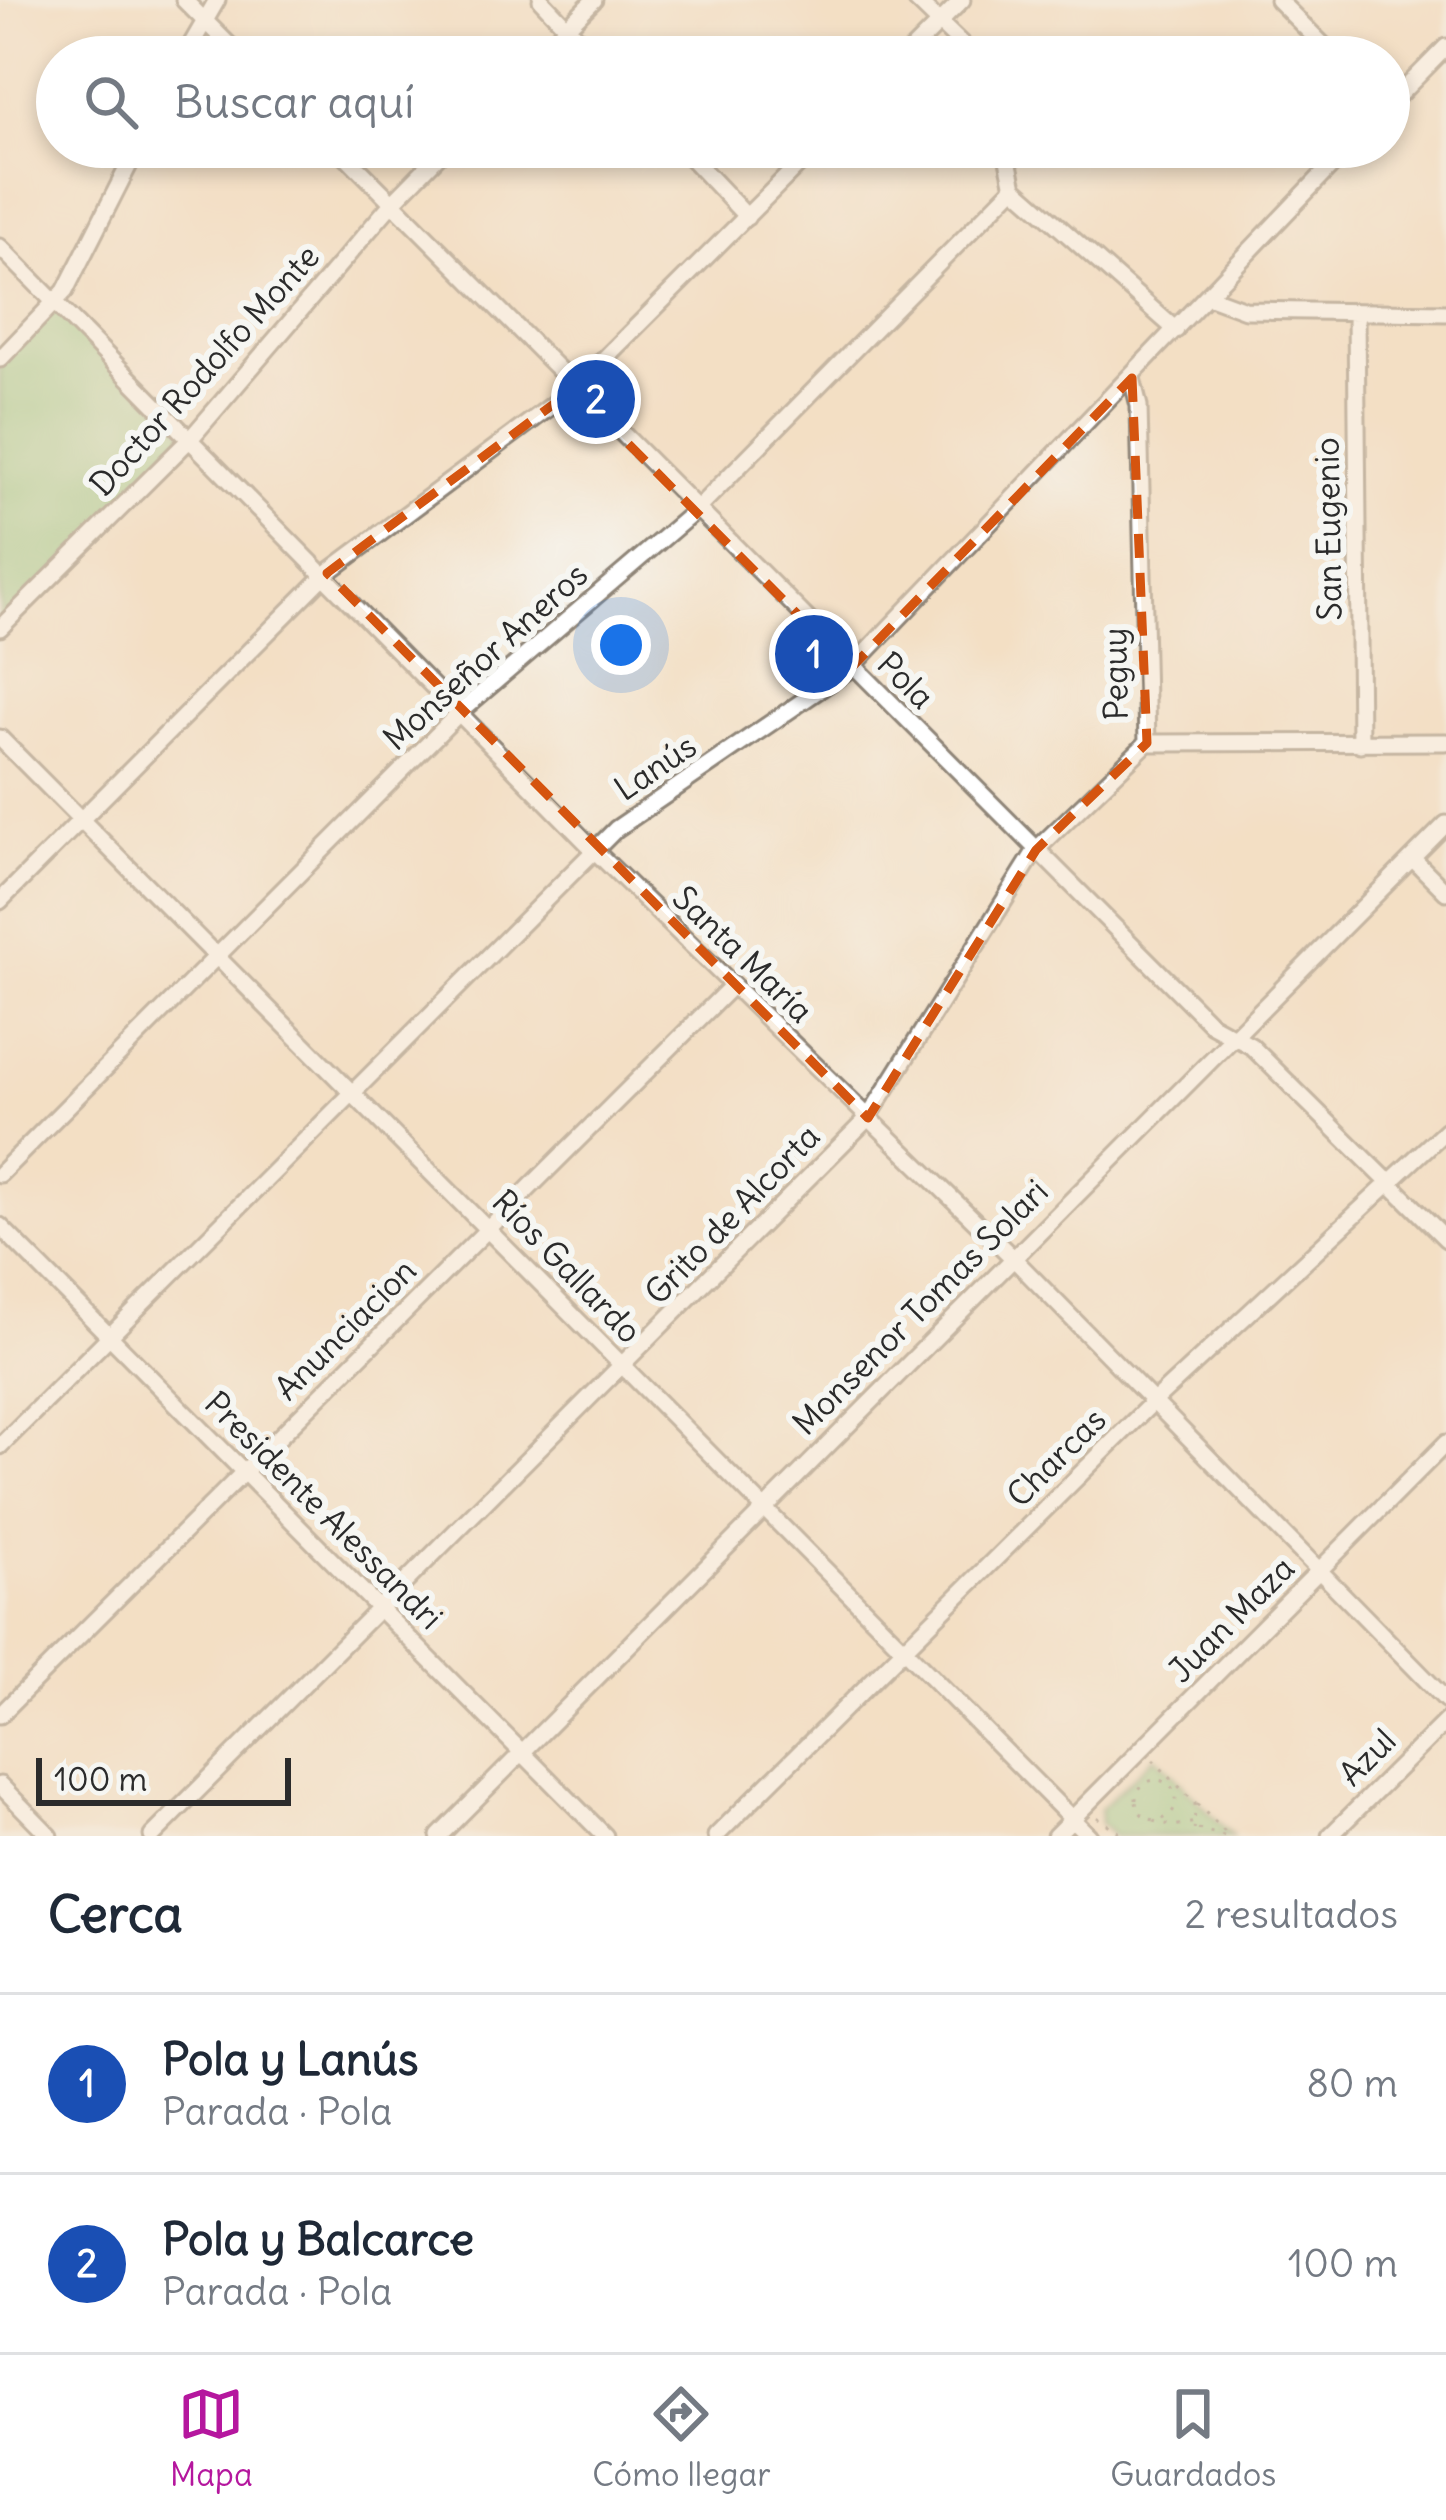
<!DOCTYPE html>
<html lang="es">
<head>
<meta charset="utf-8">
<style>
	:root { --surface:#fff; --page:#f6f6f7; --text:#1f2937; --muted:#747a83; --line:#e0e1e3; --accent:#b5179e }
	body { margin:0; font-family:Delius,sans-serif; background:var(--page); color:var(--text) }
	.scale { position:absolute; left:36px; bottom:30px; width:255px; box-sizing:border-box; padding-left:12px; border:6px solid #2b2b2b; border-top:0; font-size:33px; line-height:42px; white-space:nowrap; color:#2b2b2b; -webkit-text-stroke:9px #f6f6f2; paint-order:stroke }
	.you { position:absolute; left:621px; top:645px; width:42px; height:42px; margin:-30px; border:9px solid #fff; border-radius:50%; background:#1a73e8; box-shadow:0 0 0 18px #1a73e833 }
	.badge { display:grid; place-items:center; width:78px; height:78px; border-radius:50%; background:var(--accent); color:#fff; font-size:39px; font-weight:700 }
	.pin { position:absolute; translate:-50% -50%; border:6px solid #fff; box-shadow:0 3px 12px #0006 }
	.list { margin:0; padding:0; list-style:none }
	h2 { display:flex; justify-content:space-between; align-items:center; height:156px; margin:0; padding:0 48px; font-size:51px }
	h2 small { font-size:39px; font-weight:400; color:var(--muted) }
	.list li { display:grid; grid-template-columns:78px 1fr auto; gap:36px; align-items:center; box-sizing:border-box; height:180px; padding:0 48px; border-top:3px solid var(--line) }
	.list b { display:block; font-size:45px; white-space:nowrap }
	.list p { margin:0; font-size:39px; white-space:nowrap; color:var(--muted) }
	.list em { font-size:39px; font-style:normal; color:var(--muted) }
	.icon { flex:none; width:66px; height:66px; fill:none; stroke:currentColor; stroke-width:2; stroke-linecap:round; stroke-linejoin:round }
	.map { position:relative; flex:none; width:1446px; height:1836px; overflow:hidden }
	.search { position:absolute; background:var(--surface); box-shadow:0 6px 18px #0003; left:36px; right:36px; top:36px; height:132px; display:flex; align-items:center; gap:30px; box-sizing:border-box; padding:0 42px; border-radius:66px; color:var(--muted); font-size:45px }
	.sheet { height:516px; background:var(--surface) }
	nav { display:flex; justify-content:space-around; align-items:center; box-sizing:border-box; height:168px; border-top:3px solid var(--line); background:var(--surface); font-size:33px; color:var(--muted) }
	nav a { display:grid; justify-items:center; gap:6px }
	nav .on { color:var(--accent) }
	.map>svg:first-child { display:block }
</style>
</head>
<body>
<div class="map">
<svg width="1446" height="1836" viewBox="0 0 1446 1836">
	<rect width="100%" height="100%" fill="#f6f6f2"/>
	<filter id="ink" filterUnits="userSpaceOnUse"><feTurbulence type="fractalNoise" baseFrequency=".00833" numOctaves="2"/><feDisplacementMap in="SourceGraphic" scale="24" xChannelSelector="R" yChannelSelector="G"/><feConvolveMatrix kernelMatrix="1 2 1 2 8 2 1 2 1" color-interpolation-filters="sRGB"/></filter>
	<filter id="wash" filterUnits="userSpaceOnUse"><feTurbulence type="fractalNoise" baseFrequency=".004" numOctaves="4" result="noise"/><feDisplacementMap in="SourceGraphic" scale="48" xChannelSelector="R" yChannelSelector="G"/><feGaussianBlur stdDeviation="2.7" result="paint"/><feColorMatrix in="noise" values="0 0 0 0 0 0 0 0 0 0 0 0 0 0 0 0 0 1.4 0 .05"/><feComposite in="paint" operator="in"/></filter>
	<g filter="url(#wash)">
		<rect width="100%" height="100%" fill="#f3dfc4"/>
		<path fill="#87c47b" stroke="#597853" stroke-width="3" d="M56,303L191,438L0,628V359Z
			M1155,1756L1232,1836H1114L1101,1824L1100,1809Z"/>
	</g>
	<g filter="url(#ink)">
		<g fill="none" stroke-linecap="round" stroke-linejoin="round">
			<defs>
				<path id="street" d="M184,0L241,57
					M541,0L595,57
					M916,0L975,57
					M1278,0L1335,57
					M184,57L217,0
					M537,57L594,0
					M905,57L962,0
					M1389,105L1446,47
					M337,147L1212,1025L1251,1046L1446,1239
					M681,147L747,217
					M1005,147L1014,187L1176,330
					M0,247L594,850L1012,1257L1446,1700
					M1210,297L1245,310L1446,313
					M1356,313L1360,744
					M0,359L65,291L138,147
					M1132,378L1139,406L1147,743
					M0,628L191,438L394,201L447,147
					M0,738L1089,1836
					M1147,743L1446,742
					M1413,859L1446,892
					M0,901L327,573L574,389L816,147
					M0,1174L462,710L695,511L1014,187
					M0,1226L605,1836
					M0,1446L616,829L851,668L1349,147
					M0,1715L732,986
					M0,1785L50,1836
					M152,1836L868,1118L1036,850L1147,743
					M439,1836L1446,824
					M716,1836L1151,1404L1446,1130
					M1055,1836L1446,1443
					M1330,1836L1446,1721"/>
			</defs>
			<use href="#street" stroke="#8f8578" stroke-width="21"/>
			<path stroke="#8f8578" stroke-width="3" stroke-dasharray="3 9" stroke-linecap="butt" d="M1153,1760L1195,1803L1194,1836
				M1136 1800a20 20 0 1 1 40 0a20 20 0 1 1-40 0Z
				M1197,1804L1229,1836
				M1097,1817L1125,1836
				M1154,1821L1173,1826L1197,1822
				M1198,1829L1224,1836"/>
			<use href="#street" stroke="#fff" stroke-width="15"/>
		</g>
	</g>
	<path d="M0 0H1446V1836H0ZM1132,378L1147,743L1036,850L868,1118L327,573L574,389L851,668Z" fill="#f3dfc4" fill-opacity=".55" fill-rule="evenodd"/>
	<path fill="none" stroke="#d5540f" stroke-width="9" stroke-dasharray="24 15" stroke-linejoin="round" d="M1132,378L1147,743L1036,850L868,1118L327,573L574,389L851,668Z"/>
	<g text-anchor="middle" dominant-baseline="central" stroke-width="12" stroke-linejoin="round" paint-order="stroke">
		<g font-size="33" fill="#2b2b2b" stroke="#f6f6f2">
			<text transform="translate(204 370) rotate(-48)">Doctor Rodolfo Monte</text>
			<text transform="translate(1328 529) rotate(-91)">San Eugenio</text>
			<text transform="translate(485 656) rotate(-42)">Monseñor Aneros</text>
			<text transform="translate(1115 674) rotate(-91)">Peguy</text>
			<text transform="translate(906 680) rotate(45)">Pola</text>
			<text transform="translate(655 767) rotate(-34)">Lanús</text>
			<text transform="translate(743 954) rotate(44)">Santa María</text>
			<text transform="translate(732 1214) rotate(-46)">Grito de Alcorta</text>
			<text transform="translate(567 1266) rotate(46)">Ríos Gallardo</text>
			<text transform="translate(920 1307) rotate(-45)">Monsenor Tomas Solari</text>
			<text transform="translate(345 1329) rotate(-45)">Anunciacion</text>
			<text transform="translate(1056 1457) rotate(-45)">Charcas</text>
			<text transform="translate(324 1510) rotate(45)">Presidente Alessandri</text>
			<text transform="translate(1231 1619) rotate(-45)">Juan Maza</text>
			<text transform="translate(1367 1757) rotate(-45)">Azul</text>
		</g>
	</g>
</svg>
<div class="scale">100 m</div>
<div class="you"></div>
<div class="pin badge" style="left:814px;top:654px;background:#1a4fb4">1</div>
<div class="pin badge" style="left:596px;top:399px;background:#1a4fb4">2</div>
<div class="search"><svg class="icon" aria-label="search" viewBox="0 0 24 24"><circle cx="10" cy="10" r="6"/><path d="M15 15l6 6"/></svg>Buscar aquí</div>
</div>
<section class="sheet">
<h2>Cerca<small>2 resultados</small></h2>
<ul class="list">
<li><span class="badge" style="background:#1a4fb4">1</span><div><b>Pola y Lanús</b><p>Parada · Pola</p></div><em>80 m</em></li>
<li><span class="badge" style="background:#1a4fb4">2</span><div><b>Pola y Balcarce</b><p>Parada · Pola</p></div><em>100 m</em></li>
</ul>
</section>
<nav>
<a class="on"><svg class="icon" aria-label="map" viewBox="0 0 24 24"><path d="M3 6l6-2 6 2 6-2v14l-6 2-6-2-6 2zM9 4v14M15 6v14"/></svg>Mapa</a>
<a><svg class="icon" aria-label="directions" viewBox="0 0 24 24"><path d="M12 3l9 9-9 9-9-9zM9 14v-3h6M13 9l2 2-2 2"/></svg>Cómo llegar</a>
<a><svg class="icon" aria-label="saved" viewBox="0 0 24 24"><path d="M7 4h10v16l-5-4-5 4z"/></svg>Guardados</a>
</nav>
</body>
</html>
